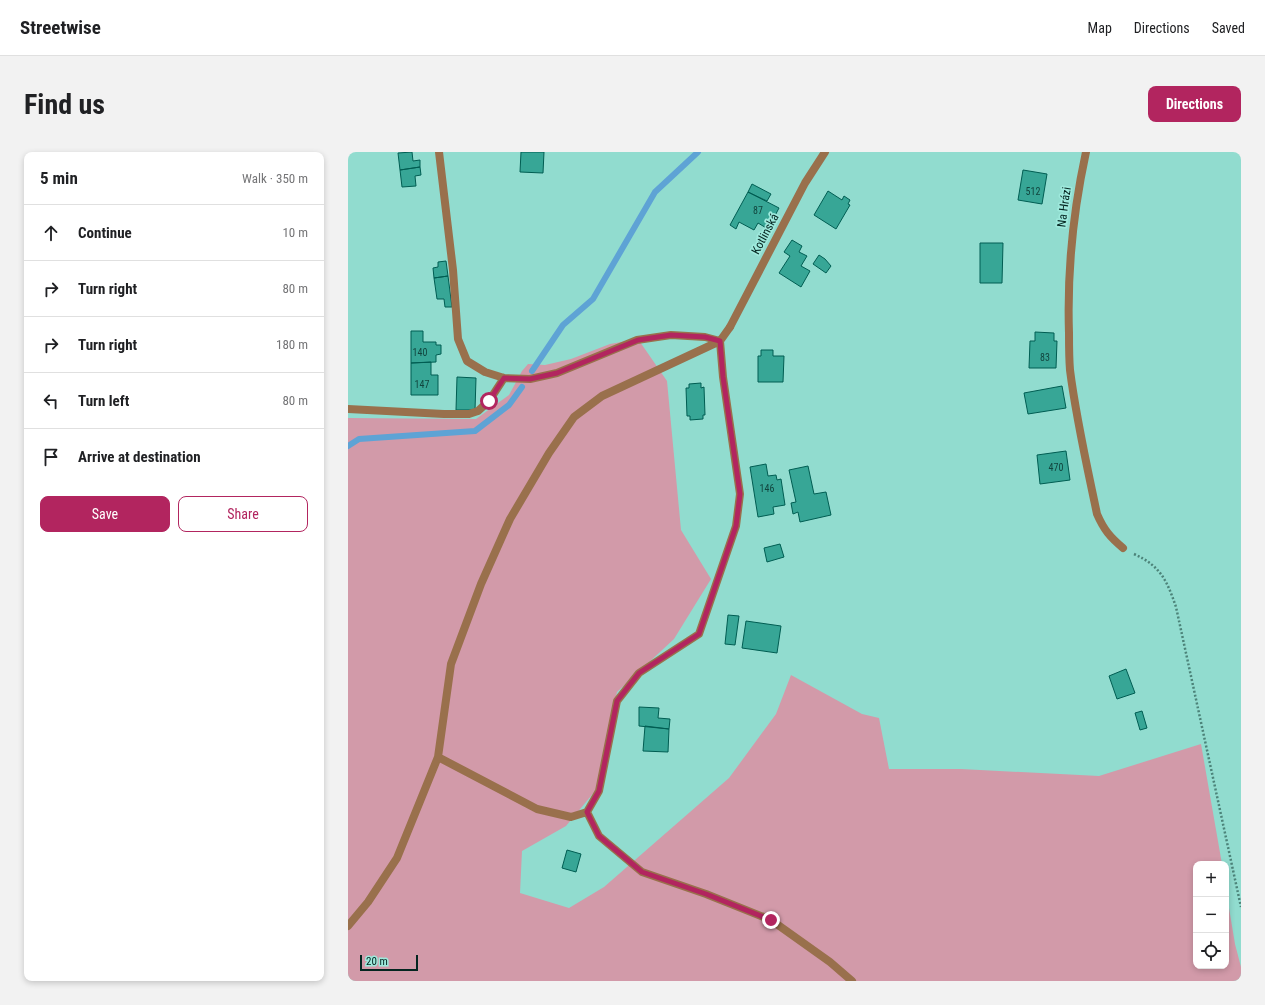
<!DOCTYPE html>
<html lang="en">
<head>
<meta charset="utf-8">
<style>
	:root { --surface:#fff; --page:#f2f2f2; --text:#202124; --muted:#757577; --line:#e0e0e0; --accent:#b2255f }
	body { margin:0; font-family:"Roboto Condensed",sans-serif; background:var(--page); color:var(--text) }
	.controls { position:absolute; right:12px; bottom:12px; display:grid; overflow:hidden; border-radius:8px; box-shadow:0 2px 6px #0003 }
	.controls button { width:36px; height:36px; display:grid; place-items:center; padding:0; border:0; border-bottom:1px solid var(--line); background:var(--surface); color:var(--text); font:20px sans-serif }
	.scale { position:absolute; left:12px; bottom:10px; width:58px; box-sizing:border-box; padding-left:4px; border:2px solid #042520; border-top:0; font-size:11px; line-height:14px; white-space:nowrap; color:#042520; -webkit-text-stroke:3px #9ee9dc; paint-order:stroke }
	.stop { position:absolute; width:12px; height:12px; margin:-9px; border:3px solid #b2255f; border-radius:50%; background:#fff }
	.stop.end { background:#b2255f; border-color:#fff; box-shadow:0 1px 4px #0008 }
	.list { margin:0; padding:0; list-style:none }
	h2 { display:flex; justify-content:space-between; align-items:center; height:52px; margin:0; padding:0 16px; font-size:17px }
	h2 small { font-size:13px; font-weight:400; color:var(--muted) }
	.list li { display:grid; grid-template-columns:26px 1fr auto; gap:12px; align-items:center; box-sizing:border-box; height:56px; padding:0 16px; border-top:1px solid var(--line) }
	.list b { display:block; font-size:15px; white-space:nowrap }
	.list em { font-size:13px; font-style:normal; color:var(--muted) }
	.actions { display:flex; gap:8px; padding:12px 16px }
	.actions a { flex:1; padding:9px 0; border:1px solid var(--accent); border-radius:8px; text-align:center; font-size:14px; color:var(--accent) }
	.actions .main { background:var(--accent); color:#fff }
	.icon { flex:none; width:22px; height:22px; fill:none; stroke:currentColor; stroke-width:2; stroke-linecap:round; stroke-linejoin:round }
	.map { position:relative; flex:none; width:893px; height:829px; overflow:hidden; border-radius:8px }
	header { display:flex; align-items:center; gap:24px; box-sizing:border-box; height:56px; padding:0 20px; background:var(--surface); border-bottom:1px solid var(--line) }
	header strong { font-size:19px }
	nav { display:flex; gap:22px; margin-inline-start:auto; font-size:14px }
	.intro { display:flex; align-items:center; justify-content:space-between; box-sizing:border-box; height:96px; padding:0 24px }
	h1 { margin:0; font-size:28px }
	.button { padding:10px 18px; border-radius:8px; background:var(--accent); color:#fff; font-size:14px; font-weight:700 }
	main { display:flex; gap:24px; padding:0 24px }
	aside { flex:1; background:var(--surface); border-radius:8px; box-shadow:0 2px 6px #0003 }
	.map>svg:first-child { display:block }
</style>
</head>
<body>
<header>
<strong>Streetwise</strong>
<nav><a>Map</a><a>Directions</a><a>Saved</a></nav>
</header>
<div class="intro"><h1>Find us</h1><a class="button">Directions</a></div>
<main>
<aside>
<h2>5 min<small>Walk · 350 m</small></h2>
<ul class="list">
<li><svg class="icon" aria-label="ahead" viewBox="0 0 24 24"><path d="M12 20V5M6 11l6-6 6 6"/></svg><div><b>Continue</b></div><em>10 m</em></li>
<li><svg class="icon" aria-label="right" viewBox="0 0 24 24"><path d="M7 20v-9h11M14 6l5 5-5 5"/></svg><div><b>Turn right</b></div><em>80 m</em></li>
<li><svg class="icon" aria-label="right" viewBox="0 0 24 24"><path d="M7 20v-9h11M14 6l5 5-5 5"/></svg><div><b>Turn right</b></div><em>180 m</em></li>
<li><svg class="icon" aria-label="left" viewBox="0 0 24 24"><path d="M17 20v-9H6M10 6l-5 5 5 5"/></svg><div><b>Turn left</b></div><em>80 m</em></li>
<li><svg class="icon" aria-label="arrive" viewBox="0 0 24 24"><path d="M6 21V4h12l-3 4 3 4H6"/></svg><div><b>Arrive at destination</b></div></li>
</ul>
<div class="actions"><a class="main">Save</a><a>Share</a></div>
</aside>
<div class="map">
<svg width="893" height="829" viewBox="0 0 893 829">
	<rect width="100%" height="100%" fill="#91dccf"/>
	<path fill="#d29aa9" d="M290,187L319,229L333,378L363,427L326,487L269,540L248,638L218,674L174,699L172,741L221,756L256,735L381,626L428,562L443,523L514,562L531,566L541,617H613L751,624L853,592L874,712H848V814H878V738L887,792L893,815V829H0V266L128,267L161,243L174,219L180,212L197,213L223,207L262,192Z"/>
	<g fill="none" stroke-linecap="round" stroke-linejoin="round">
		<path stroke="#5ea3d5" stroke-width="6" d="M184,219L215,173L245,147L307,40L350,0
			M0,294L11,287L127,279L161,253L174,235"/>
	</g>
	<path fill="#37a696" stroke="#005d52" d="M64,0L65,9L72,8V15L52,18L50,1Z
		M173,0H196L195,21L172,20Z
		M72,15L73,23L67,24L68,34L54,35L52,18Z
		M675,18L699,22L694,52L670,48Z
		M404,32L423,42L419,49L400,40Z
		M480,39L494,48L496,44L502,48L500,52L502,53L488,77L466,63Z
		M400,40L431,56L420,77L410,71L406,78L391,70L388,77L382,73Z
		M444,88L454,94L451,100L459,104L453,114L462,119L453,135L431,121L442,104L436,100Z
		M632,91H655L654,131H632Z
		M471,103L477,107L483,114L478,121L465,112Z
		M98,109L100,124L86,126L85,116L90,115V110Z
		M100,124L104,155H97L96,147H89L86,126Z
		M63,179H75V190H88V193H93V202L88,203V210L63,211Z
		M687,180L706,181V189H709L708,216H681L682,189H687Z
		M413,198H425V204H436L435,230H410V204H413Z
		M83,210V223H90V243H63V211Z
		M109,225L128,226L127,258H108Z
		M353,231V236L356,235L357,263H355V267L342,268V264H339L338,236H341V232Z
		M714,234L718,256L680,262L676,241Z
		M718,299L722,328L692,332L689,303Z
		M418,312L420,324L428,323L429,328L433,327L437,353L425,355L426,362L410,365L402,315Z
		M460,314L466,342L478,340L483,363L452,370L450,360L445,362L443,351L448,350L441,318Z
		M432,392L436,405L419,410L416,396Z
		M380,463L391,464L387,493L377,492Z
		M398,469L433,474L429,501L394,496Z
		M778,517L787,541L769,547L761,524Z
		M291,555L311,556L310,566L322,567L321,577L291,574Z
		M794,559L799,576L792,578L787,561Z
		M297,574L321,577L320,600L295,599Z
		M219,698L233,702L228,720L214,716Z"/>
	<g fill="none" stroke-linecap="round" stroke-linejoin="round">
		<path stroke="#4c8379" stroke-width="2.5" stroke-dasharray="2 2" stroke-linecap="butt" d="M786,402C813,414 819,429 828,455L893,755"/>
		<path stroke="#99704c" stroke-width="8" d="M0,257L96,262H121L130,259L141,249L156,226
			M90,605L189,657L223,665L239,660L251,639L269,549L291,521L351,482L388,374L392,342L375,225L372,189L357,185L323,183L289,188L209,221L182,227L156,226L137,220L119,209L110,187L105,118L91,0
			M239,660L251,684L294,720L358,742L423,768L482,810L504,829
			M0,774L20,750L49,706L90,605L103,512L133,432L162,367L201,301L226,265L254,244L372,189L382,175"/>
		<path stroke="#99704c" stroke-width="8" d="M738,0C725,60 719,120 721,181C721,193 721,206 722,218C728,266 739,314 749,362C756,378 762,385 775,396
			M382,175L457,31L477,0"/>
	</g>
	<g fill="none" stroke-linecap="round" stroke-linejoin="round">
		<path stroke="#b2255f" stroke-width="5" d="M141,249L156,226L182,227L209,221L290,188L323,183L357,185L372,189L375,225L392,342L388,374L351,482L291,521L269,549L251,639L239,660L251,684L294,720L358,742L423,768"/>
	</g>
	<g text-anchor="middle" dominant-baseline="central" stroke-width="3.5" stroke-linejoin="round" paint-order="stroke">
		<g font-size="10" fill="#11453e">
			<text x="685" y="39">512</text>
			<text x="410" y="58">87</text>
			<text x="72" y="200">140</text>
			<text x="697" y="205">83</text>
			<text x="74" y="232">147</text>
			<text x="708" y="315">470</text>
			<text x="419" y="336">146</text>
		</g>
		<g font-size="12" fill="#042520" stroke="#9ee9dc">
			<text transform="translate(716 55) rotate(-82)">Na Hrázi</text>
			<text transform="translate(417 82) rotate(-62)">Kotlinská</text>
		</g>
	</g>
</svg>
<div class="controls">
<button>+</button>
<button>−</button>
<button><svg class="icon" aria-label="locate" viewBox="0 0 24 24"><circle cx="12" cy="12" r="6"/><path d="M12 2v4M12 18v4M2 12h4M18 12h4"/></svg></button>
</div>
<div class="scale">20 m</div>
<div class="stop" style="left:141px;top:249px"></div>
<div class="stop end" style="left:423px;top:768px"></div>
</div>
</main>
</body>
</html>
